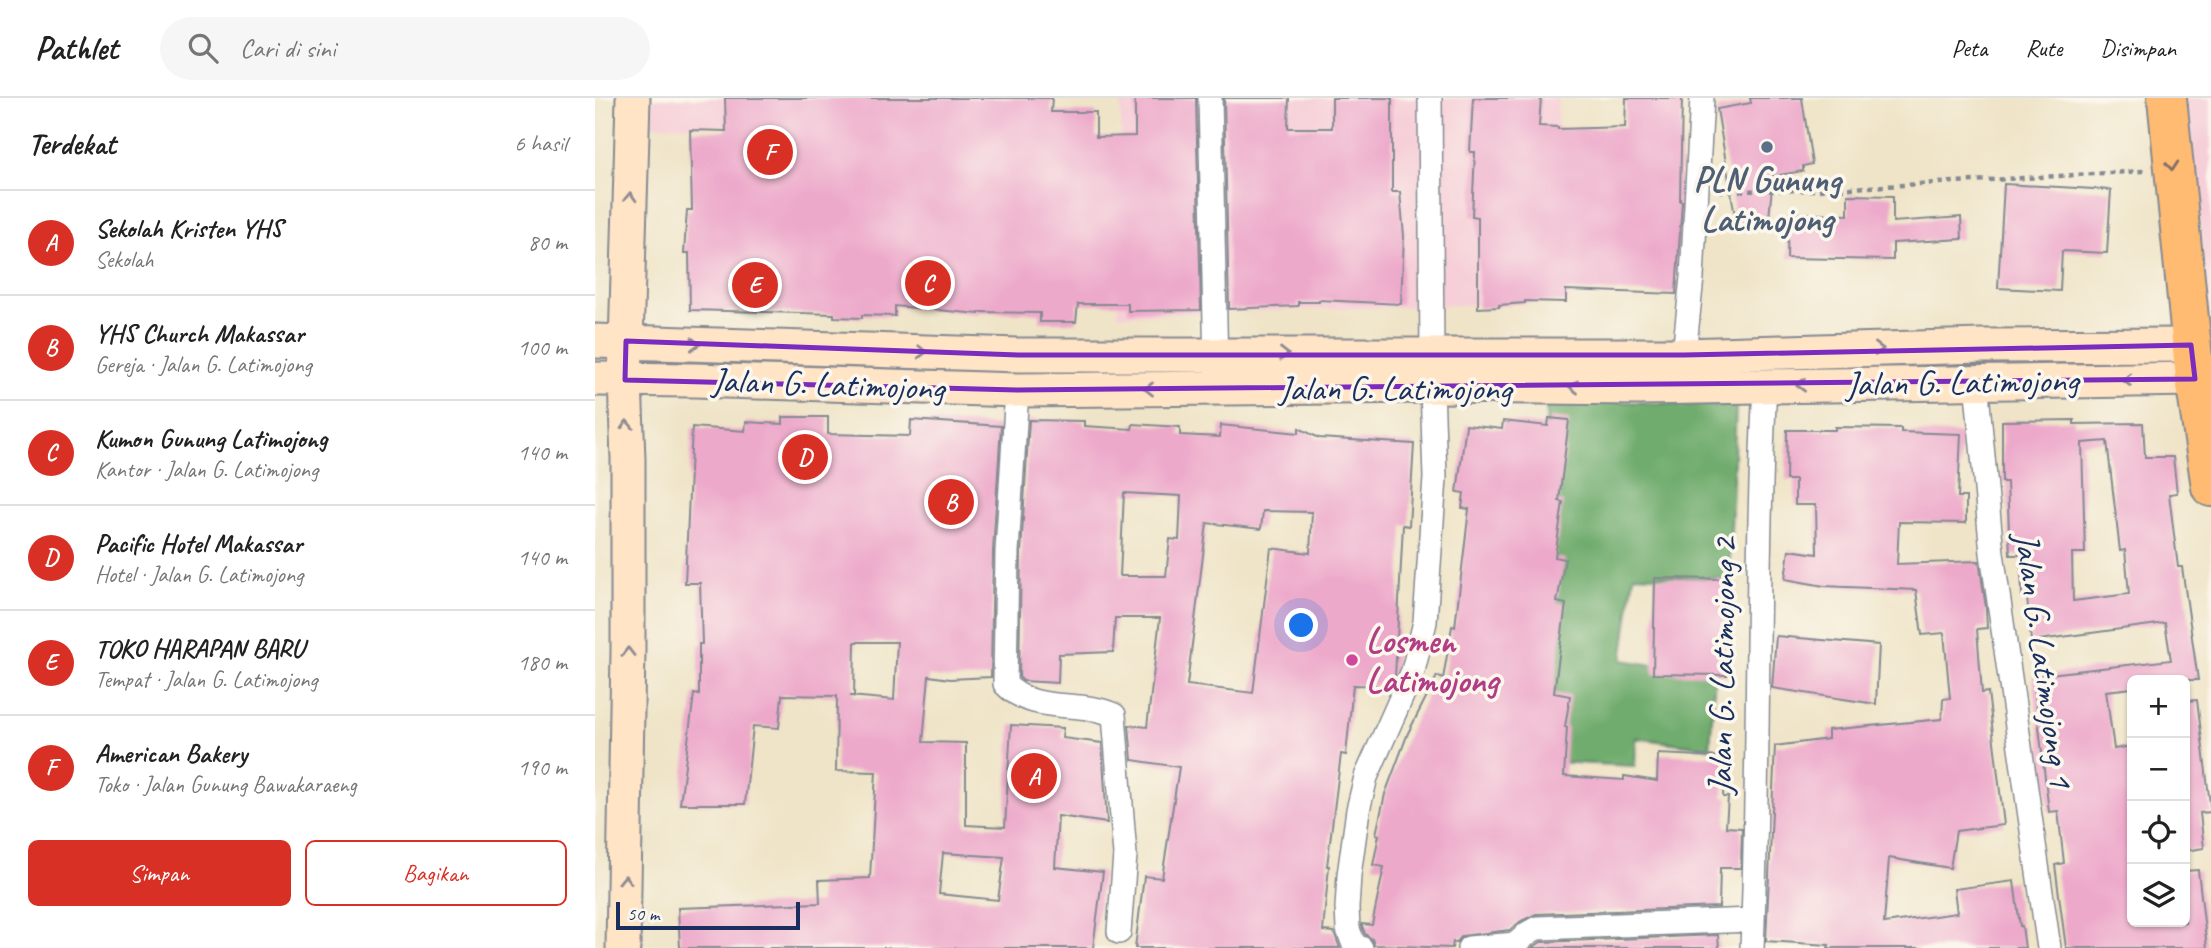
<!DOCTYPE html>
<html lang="id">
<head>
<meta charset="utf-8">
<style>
	:root { --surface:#fff; --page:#f6f6f6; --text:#222; --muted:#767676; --line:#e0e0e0; --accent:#d93025 }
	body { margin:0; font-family:Caveat,sans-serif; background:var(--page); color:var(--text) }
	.controls { position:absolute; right:21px; bottom:21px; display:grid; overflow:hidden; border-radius:10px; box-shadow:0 2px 5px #0004 }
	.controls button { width:63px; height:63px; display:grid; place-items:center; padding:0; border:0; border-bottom:2px solid var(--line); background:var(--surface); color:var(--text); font:35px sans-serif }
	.scale { position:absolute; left:21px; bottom:18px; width:184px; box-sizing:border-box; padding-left:7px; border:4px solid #1b2f5e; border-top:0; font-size:19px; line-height:24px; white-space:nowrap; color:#1b2f5e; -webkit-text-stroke:5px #fbf7ec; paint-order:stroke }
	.you { position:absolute; left:707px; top:528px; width:24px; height:24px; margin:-18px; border:5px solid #fff; border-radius:50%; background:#1a73e8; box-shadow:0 0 0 10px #1a73e833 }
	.badge { display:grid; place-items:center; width:46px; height:46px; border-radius:50%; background:var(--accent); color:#fff; font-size:23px; font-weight:700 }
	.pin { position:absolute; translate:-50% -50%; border:4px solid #fff; box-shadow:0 2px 7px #0006 }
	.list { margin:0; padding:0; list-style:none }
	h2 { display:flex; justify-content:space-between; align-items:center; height:91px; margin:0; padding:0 28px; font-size:30px }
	h2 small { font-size:23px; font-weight:400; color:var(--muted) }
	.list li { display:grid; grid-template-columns:46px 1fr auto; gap:21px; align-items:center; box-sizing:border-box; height:105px; padding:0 28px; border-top:2px solid var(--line) }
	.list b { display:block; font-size:26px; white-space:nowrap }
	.list p { margin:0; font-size:23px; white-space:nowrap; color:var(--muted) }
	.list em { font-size:23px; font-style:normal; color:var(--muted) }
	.actions { display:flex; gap:14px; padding:21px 28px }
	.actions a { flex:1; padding:16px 0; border:2px solid var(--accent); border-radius:10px; text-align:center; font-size:24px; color:var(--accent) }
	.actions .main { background:var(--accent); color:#fff }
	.icon { flex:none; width:38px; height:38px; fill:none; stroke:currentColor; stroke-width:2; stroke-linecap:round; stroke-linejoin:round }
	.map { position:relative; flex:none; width:1616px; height:850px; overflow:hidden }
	header { display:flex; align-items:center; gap:42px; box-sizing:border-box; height:98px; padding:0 35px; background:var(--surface); border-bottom:2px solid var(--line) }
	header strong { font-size:33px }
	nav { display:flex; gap:38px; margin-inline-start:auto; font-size:24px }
	.search { width:490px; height:63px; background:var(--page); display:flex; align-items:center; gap:18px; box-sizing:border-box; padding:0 24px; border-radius:38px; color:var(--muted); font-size:26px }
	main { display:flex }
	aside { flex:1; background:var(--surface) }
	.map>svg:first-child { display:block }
</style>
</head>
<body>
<header>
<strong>Pathlet</strong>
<div class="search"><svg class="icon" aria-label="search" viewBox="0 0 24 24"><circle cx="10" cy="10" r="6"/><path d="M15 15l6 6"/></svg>Cari di sini</div>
<nav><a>Peta</a><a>Rute</a><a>Disimpan</a></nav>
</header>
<main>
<aside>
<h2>Terdekat<small>6 hasil</small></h2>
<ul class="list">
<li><span class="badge">A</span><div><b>Sekolah Kristen YHS</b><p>Sekolah</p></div><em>80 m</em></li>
<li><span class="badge">B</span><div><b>YHS Church Makassar</b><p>Gereja · Jalan G. Latimojong</p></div><em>100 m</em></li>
<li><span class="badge">C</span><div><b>Kumon Gunung Latimojong</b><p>Kantor · Jalan G. Latimojong</p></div><em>140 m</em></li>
<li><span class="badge">D</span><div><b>Pacific Hotel Makassar</b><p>Hotel · Jalan G. Latimojong</p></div><em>140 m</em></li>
<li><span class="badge">E</span><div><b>TOKO HARAPAN BARU</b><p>Tempat · Jalan G. Latimojong</p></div><em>180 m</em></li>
<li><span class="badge">F</span><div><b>American Bakery</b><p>Toko · Jalan Gunung Bawakaraeng</p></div><em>190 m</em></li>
</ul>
<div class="actions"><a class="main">Simpan</a><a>Bagikan</a></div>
</aside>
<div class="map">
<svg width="1616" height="850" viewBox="0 0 1616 850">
	<rect width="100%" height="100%" fill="#fbf7ec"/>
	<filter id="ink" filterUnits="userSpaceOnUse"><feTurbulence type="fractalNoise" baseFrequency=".0143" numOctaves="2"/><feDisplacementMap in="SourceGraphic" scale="14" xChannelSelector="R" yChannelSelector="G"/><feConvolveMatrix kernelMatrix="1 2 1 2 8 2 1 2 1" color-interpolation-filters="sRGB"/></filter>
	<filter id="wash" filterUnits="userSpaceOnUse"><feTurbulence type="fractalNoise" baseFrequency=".00686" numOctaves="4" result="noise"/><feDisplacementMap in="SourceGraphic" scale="28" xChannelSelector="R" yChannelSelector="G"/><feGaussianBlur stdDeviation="1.57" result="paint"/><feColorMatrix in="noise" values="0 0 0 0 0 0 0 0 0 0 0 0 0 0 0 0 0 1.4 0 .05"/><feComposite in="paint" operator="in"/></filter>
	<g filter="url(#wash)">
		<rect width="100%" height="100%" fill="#efe4c7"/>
		<path fill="#f6cfd8" d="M55,0H380V32L55,27Z
			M526,0H963L960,116L974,119L975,204L523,217Z
			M1589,0H1616V224Z"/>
		<path fill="#6fac6d" stroke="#456e66" stroke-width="2" d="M951,301L1141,308L1134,481L1039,477L1027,562L1120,577L1115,650L1041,640L1040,668L959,664Z"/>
		<g id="blocks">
			<path fill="#eda9ca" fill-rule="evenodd" d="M130,0H457L456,14H501V39L540,38V0H601L606,212L533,213V206H483L481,224H445V215L384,214V216L300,208V218L267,217V220L239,219V216L95,212L94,155H89L92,112H97L95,32L131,33Z
				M629,0H694L693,30H737V0H797V94H805L809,138L806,206L724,202V204H703V208L634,211Z
				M878,0H946L944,28L963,29V31L1030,29L1031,0H1087L1085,103H1087L1081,196L971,192V204L930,203V205L904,207V209L883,210V119L877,118L880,54H875Z
				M1155,0H1207L1217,66L1208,68V73L1178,78L1173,130H1142L1122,11L1156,5Z
				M1409,86L1516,92L1512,155L1467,153L1465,193L1403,190Z
				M1253,97L1298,98V124L1366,119L1367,141L1298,145V162L1192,160L1193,115L1253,117Z
				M188,319H233V336L315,338L316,322L406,328L398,453L396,579L355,581L334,578L328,644L371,645V727L410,729L416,627L468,630L467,640L507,645L512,725L463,718L460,769L508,774L498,850H85L83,810L225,805L224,782L275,780L281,674L241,673L242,598L187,597L184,630L158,628L150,706H85L99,596L104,597V546H107L105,485H90L97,329L150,333L151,324L188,326ZM260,544H302L299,602L255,598H259ZM348,755L409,759L403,802L344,796Z
				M954,320L974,322L964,403L968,404L960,459L970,461L962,504L971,506L959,595L975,598L970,629H972L969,678L1029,682V678L1062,683L1063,656L1130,659L1128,699H1133L1131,729L1147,730L1146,770H1125L1124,809L941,816L926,823L915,832L867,838L861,845L858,844L857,850L779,847L777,841L770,836L767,828V826L777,827L789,769L778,767L784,737L781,736L790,696L813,635L842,578L848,581L857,528L860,529L874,411L867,410L869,395L862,394L871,327L907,331L908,323L953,328Z
				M434,322L489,323V328L537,331L538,326L585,329V337L625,339L626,327L704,335V330L724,340L819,346L814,428L808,427L800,579L796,588L758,587L751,657L746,656L732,768H734L728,833L739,834L745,850H540L549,778L567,780L584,669L537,662L534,627L552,629L565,520H520L518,554L464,556L463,585L428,583L424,579L426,455ZM529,395L586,398L584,442L575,441L571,478H525ZM668,413L717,414L715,455L676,450L658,595L592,587L612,425L666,431Z
				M1479,322V326L1548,325L1550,359H1578L1582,395L1574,396L1583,469H1587L1603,582H1537V590L1511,593L1519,651L1537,648V824H1590V773L1603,772L1612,850H1471L1460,767L1469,765L1463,713L1454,714L1438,578L1576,562L1570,525L1436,543L1432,499H1427L1426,457H1415L1412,384H1407V323ZM1512,343L1525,453L1530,452L1534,496L1478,503L1477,455H1490L1487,345Z
				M1240,329L1306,330V334L1366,336L1363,399H1371V425L1304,424L1302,466L1384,463L1391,510L1392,530L1382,531L1387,595L1393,594L1409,727L1361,733L1355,770L1294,760L1289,825L1362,815L1359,791L1419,783L1425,828H1427L1430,850H1233L1234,847L1171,843L1180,648L1233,641V632L1347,621L1348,601L1355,600L1349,535L1327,537L1321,492L1229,488L1190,481L1194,452L1222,456L1221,407H1200V382H1191L1192,332H1240Z
				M1060,480L1134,481L1132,577L1058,576Z
				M1181,538L1284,547L1281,606L1177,590Z
				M1602,602L1616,714L1605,715L1609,750L1590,753V603Z
				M1123,837L1124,850H937L946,844Z"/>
		</g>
	</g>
	<g filter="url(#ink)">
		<use href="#blocks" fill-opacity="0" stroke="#858a92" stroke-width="2"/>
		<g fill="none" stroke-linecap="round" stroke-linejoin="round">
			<defs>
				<path id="street" d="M615,0L621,270
					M835,0L837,256
					M1089,257L1097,179L1107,0
					M1381,283L1397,455L1454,850
					M422,292L412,454L410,586C439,617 484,601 519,617L530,757L524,834
					M766,850L759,847L753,831L752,810L754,777L763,712L771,679L818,573L830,524L840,380L837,288
					M874,850L921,846L933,835L942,830L1158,822
					M1157,850C1165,662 1160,475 1170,287"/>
				<path id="secondary" d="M0,243L423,257H1089L1386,248L1596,247
					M0,281L99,282L422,292L837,288L1044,290L1600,281
					M28,850L33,552V361L30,282L38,0"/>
				<path id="highway" d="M1572,0L1600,281L1616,389"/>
			</defs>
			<use href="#street" stroke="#858a92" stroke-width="26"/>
			<use href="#secondary" stroke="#858a92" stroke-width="37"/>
			<use href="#highway" stroke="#858a92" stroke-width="42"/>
			<path stroke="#858a92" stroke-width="4.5" stroke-dasharray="5 5" stroke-linecap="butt" d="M1124,93L1222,92L1549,73"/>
			<use href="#street" stroke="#fff" stroke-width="23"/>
			<use href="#secondary" stroke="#ffe4c6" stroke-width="33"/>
			<use href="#highway" stroke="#ffbb71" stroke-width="38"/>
		</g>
		<defs><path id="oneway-chevron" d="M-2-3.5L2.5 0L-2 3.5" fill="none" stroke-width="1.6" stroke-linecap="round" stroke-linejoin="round" transform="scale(1.75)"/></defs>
		<use stroke="#826e67" href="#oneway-chevron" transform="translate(1577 68) rotate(85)"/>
		<g stroke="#8d8a92">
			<use href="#oneway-chevron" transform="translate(35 99) rotate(-88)"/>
			<use href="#oneway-chevron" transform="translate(100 246) rotate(2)"/>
			<use href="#oneway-chevron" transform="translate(1284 251) rotate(-1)"/>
			<use href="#oneway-chevron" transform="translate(327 254) rotate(2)"/>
			<use href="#oneway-chevron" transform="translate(689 256)"/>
			<use href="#oneway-chevron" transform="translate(1532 282) rotate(179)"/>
			<use href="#oneway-chevron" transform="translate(1206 287) rotate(179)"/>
			<use href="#oneway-chevron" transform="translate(979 289) rotate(-180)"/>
			<use href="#oneway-chevron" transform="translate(554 291) rotate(180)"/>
			<use href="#oneway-chevron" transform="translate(32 327) rotate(-92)"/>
			<use href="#oneway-chevron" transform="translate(33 554) rotate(-90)"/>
			<use href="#oneway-chevron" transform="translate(30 782) rotate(-89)"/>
		</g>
	</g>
	<path fill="none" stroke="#7b2cbf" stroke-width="5" stroke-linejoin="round" d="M31,243L423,257H1089L1596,247L1600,281L422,292L30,282Z"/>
	<circle fill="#5c6f8a" stroke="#fbf7ec" stroke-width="2.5" cx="1172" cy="49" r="7"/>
	<circle fill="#d1479c" stroke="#fbf7ec" stroke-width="2.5" cx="757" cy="562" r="7"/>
	<g text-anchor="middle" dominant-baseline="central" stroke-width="7" stroke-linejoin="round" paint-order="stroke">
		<g font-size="35" font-weight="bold" fill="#4e5e75" stroke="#fbf7ec">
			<text x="1172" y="81">PLN Gunung<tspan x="1172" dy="40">Latimojong</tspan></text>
		</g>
		<g font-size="35" fill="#1b2f5e" stroke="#fbf7ec">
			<text transform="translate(1367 284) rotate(-1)">Jalan G. Latimojong</text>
			<text transform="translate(233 286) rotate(2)">Jalan G. Latimojong</text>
			<text x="800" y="290">Jalan G. Latimojong</text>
			<text transform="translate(1449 562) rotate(82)">Jalan G. Latimojong 1</text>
			<text transform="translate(1127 568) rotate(-89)">Jalan G. Latimojong 2</text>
		</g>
		<g font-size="35" font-weight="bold" fill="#b23c85" stroke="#fbf7ec" text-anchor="start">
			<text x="771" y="542">Losmen<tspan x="771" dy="40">Latimojong</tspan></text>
		</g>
	</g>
</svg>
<div class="controls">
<button>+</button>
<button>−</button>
<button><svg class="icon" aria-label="locate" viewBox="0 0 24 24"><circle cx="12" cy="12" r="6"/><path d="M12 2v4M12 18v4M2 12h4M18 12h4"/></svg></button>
<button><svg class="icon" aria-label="layers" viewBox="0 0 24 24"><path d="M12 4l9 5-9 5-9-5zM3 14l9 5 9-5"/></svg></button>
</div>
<div class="scale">50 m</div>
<div class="you"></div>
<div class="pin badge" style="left:439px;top:678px">A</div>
<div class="pin badge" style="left:356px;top:404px">B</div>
<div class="pin badge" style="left:333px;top:185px">C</div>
<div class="pin badge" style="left:210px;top:359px">D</div>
<div class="pin badge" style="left:160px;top:187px">E</div>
<div class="pin badge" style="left:175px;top:54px">F</div>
</div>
</main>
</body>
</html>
